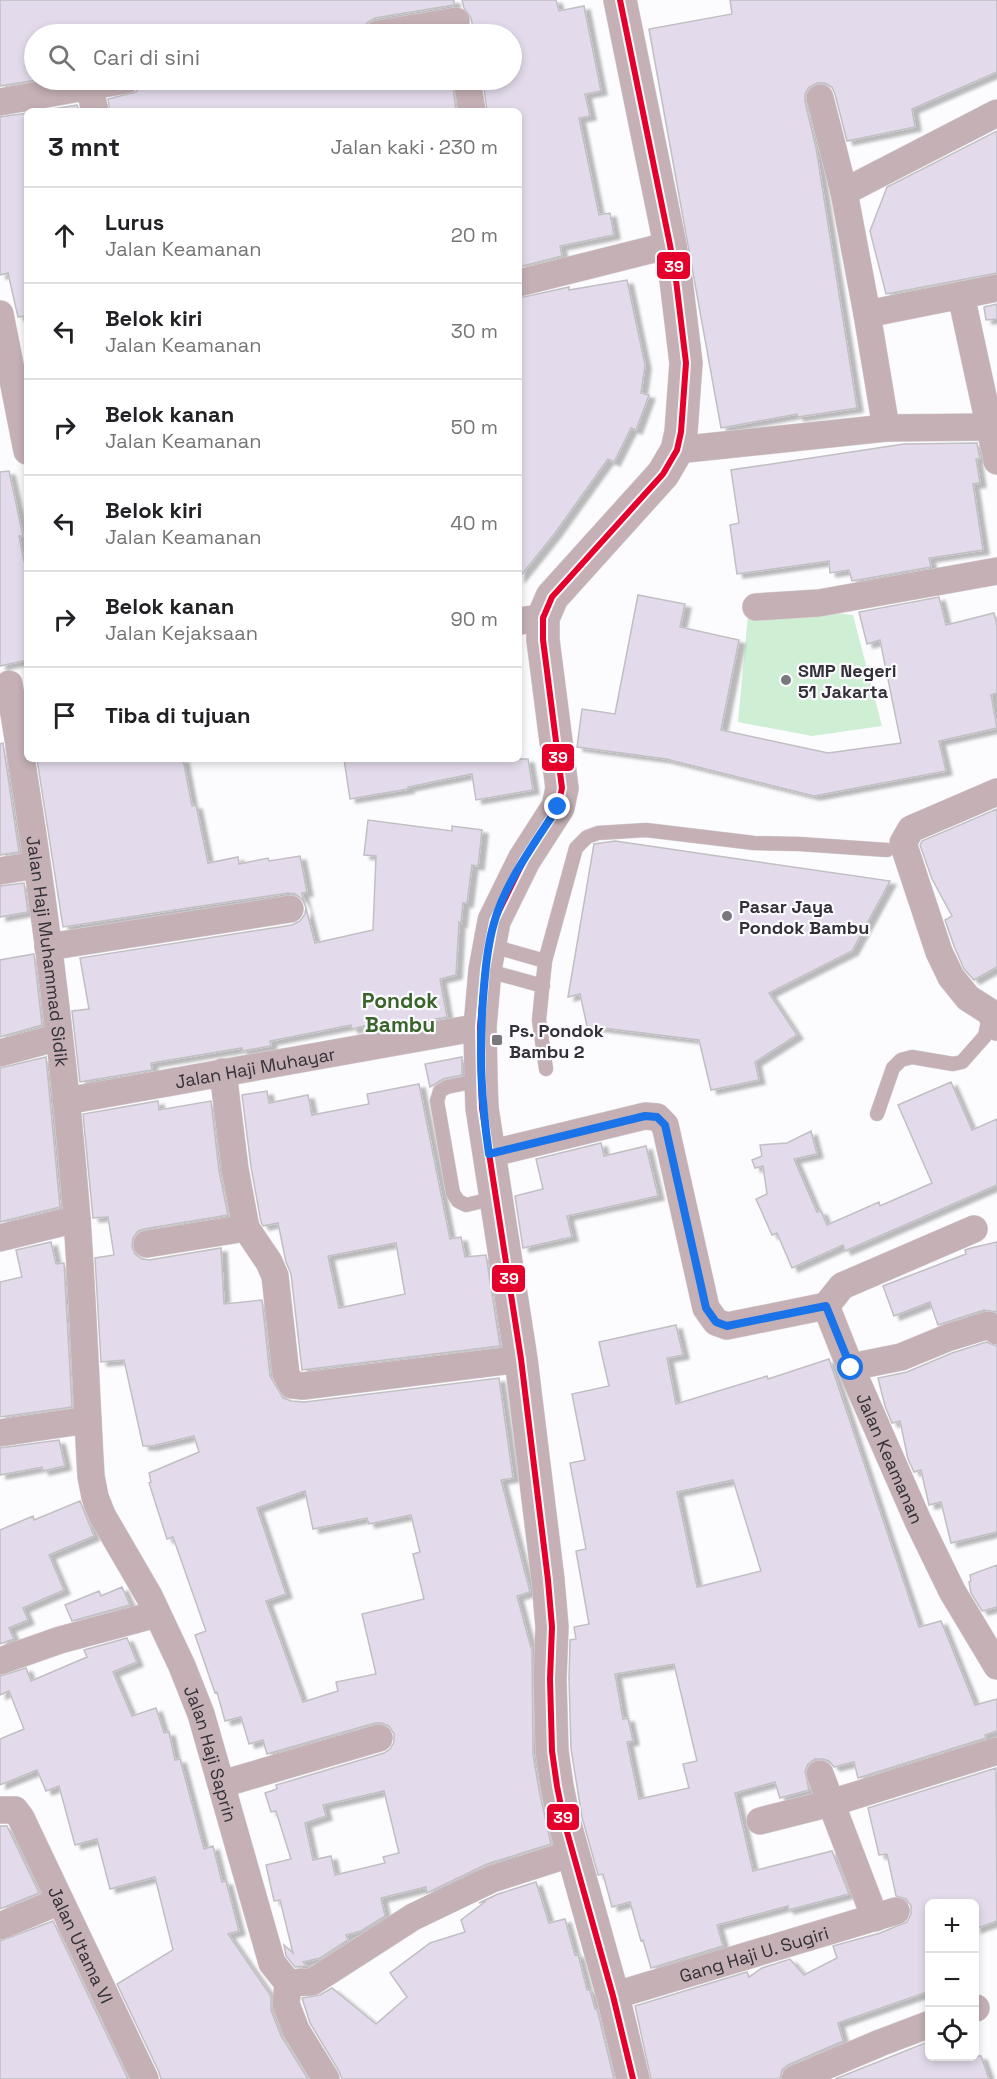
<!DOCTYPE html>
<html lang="id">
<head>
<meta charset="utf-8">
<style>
	:root { --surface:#fff; --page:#f2f2f2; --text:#202124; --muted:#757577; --line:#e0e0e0 }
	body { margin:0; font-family:"Space Grotesk",sans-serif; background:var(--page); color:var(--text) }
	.controls { position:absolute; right:18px; bottom:18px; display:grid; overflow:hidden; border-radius:9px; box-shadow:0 3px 9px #0003 }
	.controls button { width:54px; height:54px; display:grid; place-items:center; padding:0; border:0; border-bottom:2px solid var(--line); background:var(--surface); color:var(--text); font:30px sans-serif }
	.stop { position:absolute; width:18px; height:18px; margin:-14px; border:4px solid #1a73e8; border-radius:50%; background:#fff }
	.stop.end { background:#1a73e8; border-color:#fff; box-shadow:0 2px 6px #0008 }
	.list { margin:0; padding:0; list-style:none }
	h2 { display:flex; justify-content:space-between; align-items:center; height:78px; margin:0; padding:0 24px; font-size:26px }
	h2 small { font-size:20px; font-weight:400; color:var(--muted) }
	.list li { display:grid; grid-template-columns:39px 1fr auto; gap:18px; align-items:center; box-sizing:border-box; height:96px; padding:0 24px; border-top:2px solid var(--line) }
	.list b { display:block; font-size:22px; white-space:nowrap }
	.list p { margin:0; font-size:20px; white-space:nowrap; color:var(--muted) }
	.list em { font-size:20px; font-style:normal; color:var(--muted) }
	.icon { flex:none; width:33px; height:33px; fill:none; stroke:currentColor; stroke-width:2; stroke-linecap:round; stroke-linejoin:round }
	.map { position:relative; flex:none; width:997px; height:2079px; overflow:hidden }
	.search { position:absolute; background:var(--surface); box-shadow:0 3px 9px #0003; left:24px; top:24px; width:498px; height:66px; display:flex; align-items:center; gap:15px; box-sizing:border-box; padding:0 21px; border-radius:33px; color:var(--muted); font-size:22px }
	.panel { position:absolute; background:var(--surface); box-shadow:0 3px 9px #0003; left:24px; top:108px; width:498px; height:654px; border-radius:9px }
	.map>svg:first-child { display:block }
</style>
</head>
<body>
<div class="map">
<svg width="997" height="2079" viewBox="0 0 997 2079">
	<defs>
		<filter id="shadow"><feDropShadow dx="6" dy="4" stdDeviation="1.5" flood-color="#0004"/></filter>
	</defs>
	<rect width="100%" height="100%" fill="#fcfbfd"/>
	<path fill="#cfefd5" d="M749,604L853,615L882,726L812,736L738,722Z"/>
	<path fill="#e3dbeb" stroke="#c1bfc3" stroke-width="1.5" fill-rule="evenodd" filter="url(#shadow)" d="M0,0H454V5L375,18L368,22L363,29L336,34H34V80H37L0,86Z
		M462,0H556L559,11L584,6L601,91L585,94L590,116L579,118L599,215L610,213L614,235L560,246L562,256L519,267V111H487L483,80H512V34H474L471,18L464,8Z
		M730,0H997V72L912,109L915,127L847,141L835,94L832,87L825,83H817L809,87L805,94V102L816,148L857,408L798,417L797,414L721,428L649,29L732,14Z
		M141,80H452L456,111H110L108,99L136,92L141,86Z
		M77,105L79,111H40Z
		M27,113V316L18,317L8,273L0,275V117Z
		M997,131V273L886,294L870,231L887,187Z
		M627,280L645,365L641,393L649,395L636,430L631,428L614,462L608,459L555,533L519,578V298L569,287V290Z
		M997,304V319L986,320L984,307Z
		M977,443L980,459H976L980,483L973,484L983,550L929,558L931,567L852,581L849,570L830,573L829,561L737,574L730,525L739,523L731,470L904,444Z
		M9,471L23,536H19L27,575V660L0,666V472Z
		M638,595L685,604L680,627L739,640L721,730L828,753L901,743L880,640L867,644L859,612L939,597L946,625L994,613L997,626V693L991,695L997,728L939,741L946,771L814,796L666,759L577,747L582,709L615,714Z
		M3,743L19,852L0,855V744Z
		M37,759H183L192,806L196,805L208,863L238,857L239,864L268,858L269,861L300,856L307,892L302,893L315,943L373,930L376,856L364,855L368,820L452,831V826L482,830L478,866L472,865L467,903H463L461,923L459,922L456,975L440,979L447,1017L390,1027L388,1020L352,1029L351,1025L270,1041L271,1046L242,1051V1048L151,1063L152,1070L80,1082L72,1011L89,1009L80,958L292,925L300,921L305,914L306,907L302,899L295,894L288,893L63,927Z
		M344,759H528L533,790L476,800L472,774L408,787V789L350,799Z
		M997,809V967L974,980L964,969L954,946L945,920L952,916L932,879L920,845L922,841Z
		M615,841L890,881L852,951L769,993L797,1035L755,1062L759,1080L711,1090L699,1040L587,1026L580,994L568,997L594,844Z
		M24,883L28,912L0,917V886Z
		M34,954L42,1025L0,1037V960Z
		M46,1057L60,1207L0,1222V1068Z
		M462,1057V1075L443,1079L430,1087L425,1064Z
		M951,1082L972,1130L997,1119V1185L845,1251L843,1245L792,1268L777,1233L772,1235L756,1199L767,1194L763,1166L755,1168L752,1160L762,1156L760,1145L787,1143L811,1131L817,1154L794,1159L817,1212L821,1211L827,1225L879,1202L880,1206L932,1183L898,1105Z
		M419,1084L450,1239L461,1237L465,1257L486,1255L500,1346L302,1370L291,1274L286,1262L278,1223L263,1226L261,1222L251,1167L242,1095L267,1091L269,1103L308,1095L312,1115L369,1104L367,1094ZM396,1243L405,1294L339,1308L328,1256Z
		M158,1101L159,1110L211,1101L219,1171L228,1215L144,1229L138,1231L133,1238L132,1247L135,1254L142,1259L149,1260L221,1248L224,1304L262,1300L270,1376L283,1398L291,1401L305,1402L499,1378L513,1478L501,1480L530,1592L517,1596L531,1648H532L533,1754L539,1790L551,1844L487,1864L427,1893L426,1887L381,1898L385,1916L361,1931L346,1935L348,1940L320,1958L303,1962L307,1966L295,1967L286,1956L284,1945L293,1953L280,1900L274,1901L266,1865L291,1859L276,1811L271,1812L265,1793L277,1789L276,1785L384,1753L390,1749L394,1742V1734L389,1726L382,1723H375L267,1754L263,1740L249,1744L241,1717L225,1721L217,1692L215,1693L195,1635L206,1631L173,1537L167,1539L149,1483L151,1482L149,1473L199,1452L194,1436L152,1446H143L124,1360L101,1362L95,1258L114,1255L108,1217L93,1218L83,1114ZM305,1491L313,1529L367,1518L369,1524L411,1515L420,1552L413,1554L424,1599L362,1614L376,1674L336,1682L338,1691L303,1702L266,1601L286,1594L257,1508ZM384,1791L399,1853L383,1857L385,1863L335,1875L331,1856L313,1860L305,1823L326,1816L323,1805Z
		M601,1143L604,1156L646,1146L658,1196L567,1216L572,1237L523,1248L515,1196L543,1189L536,1159Z
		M51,1242L56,1264L64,1263L72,1407L0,1417V1282L22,1277L16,1250Z
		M997,1242V1312L984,1310L938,1325L930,1302L894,1316L883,1286L966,1254L965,1250L971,1248Z
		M676,1325L683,1355L667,1358L676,1404L767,1376L768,1379L829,1359L919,1627L941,1621L975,1705L997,1699V1731L985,1735L986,1738L858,1778L854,1762L834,1767L829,1761L823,1759H815L808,1764L805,1771L809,1790L780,1798L775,1782L735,1793L753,1871L832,1851L849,1894L788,1910V1906L717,1925L723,1946L651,1968L643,1940L641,1941L630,1902L612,1907L603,1874L598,1875L582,1817L571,1749L569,1679L570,1640L576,1639L574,1627L589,1624L576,1551L586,1549L570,1463L585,1460L572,1394L609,1386L599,1342ZM733,1480L761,1571L697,1587L677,1492ZM674,1664L697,1761L683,1764L689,1788L639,1799L627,1742L633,1741L628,1718L623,1719L615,1674Z
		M986,1342L997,1346V1532L951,1543L941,1502L929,1505L921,1470L914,1472L908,1459L900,1421L892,1423L885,1406L878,1378L907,1372L952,1353Z
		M59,1440L65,1466L43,1471L42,1467L0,1475V1448Z
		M80,1501L94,1536L49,1555L64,1590L23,1608L28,1620L9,1628L14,1639L0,1644V1530L33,1516L34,1520Z
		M997,1565V1607L982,1611L971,1593L969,1582L971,1581L970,1575Z
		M122,1587L130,1605L72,1621L65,1605L99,1591L101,1596Z
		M127,1638L137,1662L113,1672L132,1716L156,1708L164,1733L169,1732L175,1760L180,1759L204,1849L213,1846L222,1882L226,1881L239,1931L228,1934L271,1996V2010L281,2036L308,2079H161L159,2072L117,1984L173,1950L155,1877L110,1889L97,1839L75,1845L59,1786L46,1791L37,1770L0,1785V1739L24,1729L9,1691L0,1695V1676L26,1668L31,1681L87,1657L84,1650Z
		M996,1768L997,1921L975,1929V1904H930V1991L838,2023L843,2041L788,2065L782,2070L780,2079H651L635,2006L747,1972L749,1977L762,1968L790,1959L804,1975L837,1958L833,1946L880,1933L907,1922L911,1914V1906L906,1899L896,1896L887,1854L879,1855L868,1808Z
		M0,1826H7L39,1893L0,1909Z
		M536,1882L549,1923L565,1919L575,1955L578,1954L587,1990H590L595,2009H597L614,2079H342L339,2071L310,2023L302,1998L320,1995L332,1988L376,2024L407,1997L390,1973L430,1943L465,1932L461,1920L486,1901L479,1903L498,1894Z
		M53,1921L128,2079H0V1941Z
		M930,2041V2056H981L989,2079H835Z"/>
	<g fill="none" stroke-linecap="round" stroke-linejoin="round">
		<defs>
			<path id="service" d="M489,945L545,961
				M485,970L543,986
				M546,1069L539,1020L545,961L576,848L587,837L598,833L646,830L754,843L799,844L887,850
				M481,1080L447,1087L440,1091L437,1101L453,1193L458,1201L466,1205L496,1198
				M877,1114L893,1068L901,1060L912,1057L953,1064L962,1062L985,1036L989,1017"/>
			<g id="minor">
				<path d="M378,34L456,21"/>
				<path d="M467,80L472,111"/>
				<path d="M89,86L95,111"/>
				<path d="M820,98L844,192"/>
				<path d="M0,102L126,80"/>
				<path d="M519,283L670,245"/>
				<path d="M961,295L997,461"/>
				<path d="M0,314L27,451"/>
				<path d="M867,314L997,288"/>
				<path d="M886,428L867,314L844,192L997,113"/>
				<path d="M677,450L886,428L990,427"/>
				<path d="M756,607L819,603L997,571"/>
				<path d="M519,621L543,618"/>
				<path id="s1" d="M9,684C39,861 63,1039 77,1219C83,1304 86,1391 91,1476L95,1497L102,1515L149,1596L182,1666L201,1714L272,1963L288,1983"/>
				<path d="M997,792L911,829L903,843L939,952L951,977L968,998L990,1012L997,1027"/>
				<path d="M0,871L37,865"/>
				<path d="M48,947L290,909"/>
				<path d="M0,1053L59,1037"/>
				<path id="s2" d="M66,1101L480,1027"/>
				<path d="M489,1154L645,1116L657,1117L665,1125L706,1308L716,1322L727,1326L826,1306"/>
				<path d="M246,1228L269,1262L275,1276L286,1374L292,1385L303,1386L521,1359"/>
				<path d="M0,1238L77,1219"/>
				<path d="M147,1244L246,1228L235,1169L223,1072"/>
				<path id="s3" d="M826,1306L847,1359L918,1521L952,1591L997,1666"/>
				<path d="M826,1306L842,1286L974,1229"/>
				<path d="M851,1367L901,1357L947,1338L989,1325L997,1331"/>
				<path d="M0,1433L88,1420"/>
				<path d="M0,1661L60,1640L157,1614"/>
				<path d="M820,1774L875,1918"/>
				<path d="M222,1784L379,1738"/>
				<path id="s4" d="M0,1810H15L21,1818L145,2079"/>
				<path d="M760,1821L831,1803L997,1751"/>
				<path d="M0,1926L60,1901"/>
				<path d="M288,1983L312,1982L413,1917L492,1879L573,1853"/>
				<path d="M288,1983L286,2004L296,2030L326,2079"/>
				<path id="s5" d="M613,1996L896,1911"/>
				<path d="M974,2008H976"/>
				<path d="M795,2079L880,2043L930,2024"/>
			</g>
			<path id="tertiary" d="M620,0L670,245L676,280L686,363L681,432L677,450L663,474L552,597L543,618V640L562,788L558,807L524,860L494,921L485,970L480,1027L481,1080L482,1108L521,1359L548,1580L552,1627L550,1679L552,1751L557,1786L564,1821L613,1996L633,2079"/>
		</defs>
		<use href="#service" stroke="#d8d6d9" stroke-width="15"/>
		<use href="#minor" stroke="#d8d6d9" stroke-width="28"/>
		<use href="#tertiary" stroke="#d8d6d9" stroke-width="34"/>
		<use href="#service" stroke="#c5b0b5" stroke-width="14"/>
		<use href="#minor" stroke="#c5b0b5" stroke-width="27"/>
		<use href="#tertiary" stroke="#c5b0b5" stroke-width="33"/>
		<defs>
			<path id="bus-1" d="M620,0L670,245L676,280L686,363L681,432L677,450L663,474L552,597L543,618V640L562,788L558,807L524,860L494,921L485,970L480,1027L481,1080L482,1108L521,1359L548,1580L552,1627L550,1679L552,1751L557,1786L564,1821L613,1996L633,2079"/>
		</defs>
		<use href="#bus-1" stroke="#fbfafe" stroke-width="10"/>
		<use href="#bus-1" stroke="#e4002b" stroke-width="6"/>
	</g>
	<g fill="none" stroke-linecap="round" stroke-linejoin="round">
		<path stroke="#1a73e8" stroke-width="8" d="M558,807C536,841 505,883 494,923C487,947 485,974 483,999C479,1055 481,1099 489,1154L645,1116L657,1117L665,1125L706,1308L716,1322L727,1326L826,1306L851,1368"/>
	</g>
	<g fill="#79777c" stroke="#fbfafe" stroke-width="2">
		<circle cx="786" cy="680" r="6"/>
		<circle cx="727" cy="916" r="6"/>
		<rect x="491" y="1034" width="12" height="12" rx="3"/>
	</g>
	<g text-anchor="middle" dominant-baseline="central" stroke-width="4.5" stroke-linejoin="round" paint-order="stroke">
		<g font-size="18" font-weight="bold" fill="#333037" stroke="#fbfafe" text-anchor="start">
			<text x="798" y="670">SMP Negeri<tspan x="798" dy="21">51 Jakarta</tspan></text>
			<text x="739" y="906">Pasar Jaya<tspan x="739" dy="21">Pondok Bambu</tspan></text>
			<text x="509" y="1030">Ps. Pondok<tspan x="509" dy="21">Bambu 2</tspan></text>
		</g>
		<g font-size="18" fill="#333037" stroke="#fbfafe">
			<text stroke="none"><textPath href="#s1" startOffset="270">Jalan Haji Muhammad Sidik</textPath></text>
			<text stroke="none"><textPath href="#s2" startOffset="192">Jalan Haji Muhayar</textPath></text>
			<text stroke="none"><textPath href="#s3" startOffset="165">Jalan Keamanan</textPath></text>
			<text stroke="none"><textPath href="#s1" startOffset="1101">Jalan Haji Saprin</textPath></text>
			<text stroke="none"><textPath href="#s4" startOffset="165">Jalan Utama VI</textPath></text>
			<text stroke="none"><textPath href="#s5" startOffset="147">Gang Haji U. Sugiri</textPath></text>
		</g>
		<g font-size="21" font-weight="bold" fill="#39642a" stroke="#fbfafe">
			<text x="400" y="1000">Pondok<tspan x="400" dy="24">Bambu</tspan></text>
		</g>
	</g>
	<g stroke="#fbfafe" stroke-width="2">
		<rect x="656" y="251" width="35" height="29" rx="6" fill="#e4002b"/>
		<rect x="541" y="743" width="34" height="29" rx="6" fill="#e4002b"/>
		<rect x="491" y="1264" width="35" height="29" rx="6" fill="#e4002b"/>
		<rect x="546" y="1803" width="34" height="28" rx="6" fill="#e4002b"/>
	</g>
	<g font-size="16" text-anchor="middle" font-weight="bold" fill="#fff">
		<text x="674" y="272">39</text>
		<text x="558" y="763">39</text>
		<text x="509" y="1284">39</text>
		<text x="563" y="1823">39</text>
	</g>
</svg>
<div class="controls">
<button>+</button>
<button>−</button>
<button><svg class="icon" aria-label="locate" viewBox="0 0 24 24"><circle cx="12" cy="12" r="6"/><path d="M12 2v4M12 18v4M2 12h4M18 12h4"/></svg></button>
</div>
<div class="stop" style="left:851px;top:1368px"></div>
<div class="stop end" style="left:558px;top:807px"></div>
<div class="search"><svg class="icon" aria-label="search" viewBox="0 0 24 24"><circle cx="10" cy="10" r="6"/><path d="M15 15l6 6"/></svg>Cari di sini</div>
<section class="panel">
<h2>3 mnt<small>Jalan kaki · 230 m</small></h2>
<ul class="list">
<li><svg class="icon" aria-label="ahead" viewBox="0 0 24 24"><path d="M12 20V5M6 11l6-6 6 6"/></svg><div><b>Lurus</b><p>Jalan Keamanan</p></div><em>20 m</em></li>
<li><svg class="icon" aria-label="left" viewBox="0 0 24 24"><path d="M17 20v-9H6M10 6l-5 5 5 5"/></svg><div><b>Belok kiri</b><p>Jalan Keamanan</p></div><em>30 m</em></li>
<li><svg class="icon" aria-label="right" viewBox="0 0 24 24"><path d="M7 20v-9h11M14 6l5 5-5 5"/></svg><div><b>Belok kanan</b><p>Jalan Keamanan</p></div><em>50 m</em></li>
<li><svg class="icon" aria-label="left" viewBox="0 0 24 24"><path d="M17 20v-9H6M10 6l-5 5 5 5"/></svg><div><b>Belok kiri</b><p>Jalan Keamanan</p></div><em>40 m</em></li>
<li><svg class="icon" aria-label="right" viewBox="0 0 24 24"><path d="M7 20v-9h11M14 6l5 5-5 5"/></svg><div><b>Belok kanan</b><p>Jalan Kejaksaan</p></div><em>90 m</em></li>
<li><svg class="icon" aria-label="arrive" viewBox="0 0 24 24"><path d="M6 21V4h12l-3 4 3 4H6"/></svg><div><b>Tiba di tujuan</b></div></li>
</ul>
</section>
</div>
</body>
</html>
